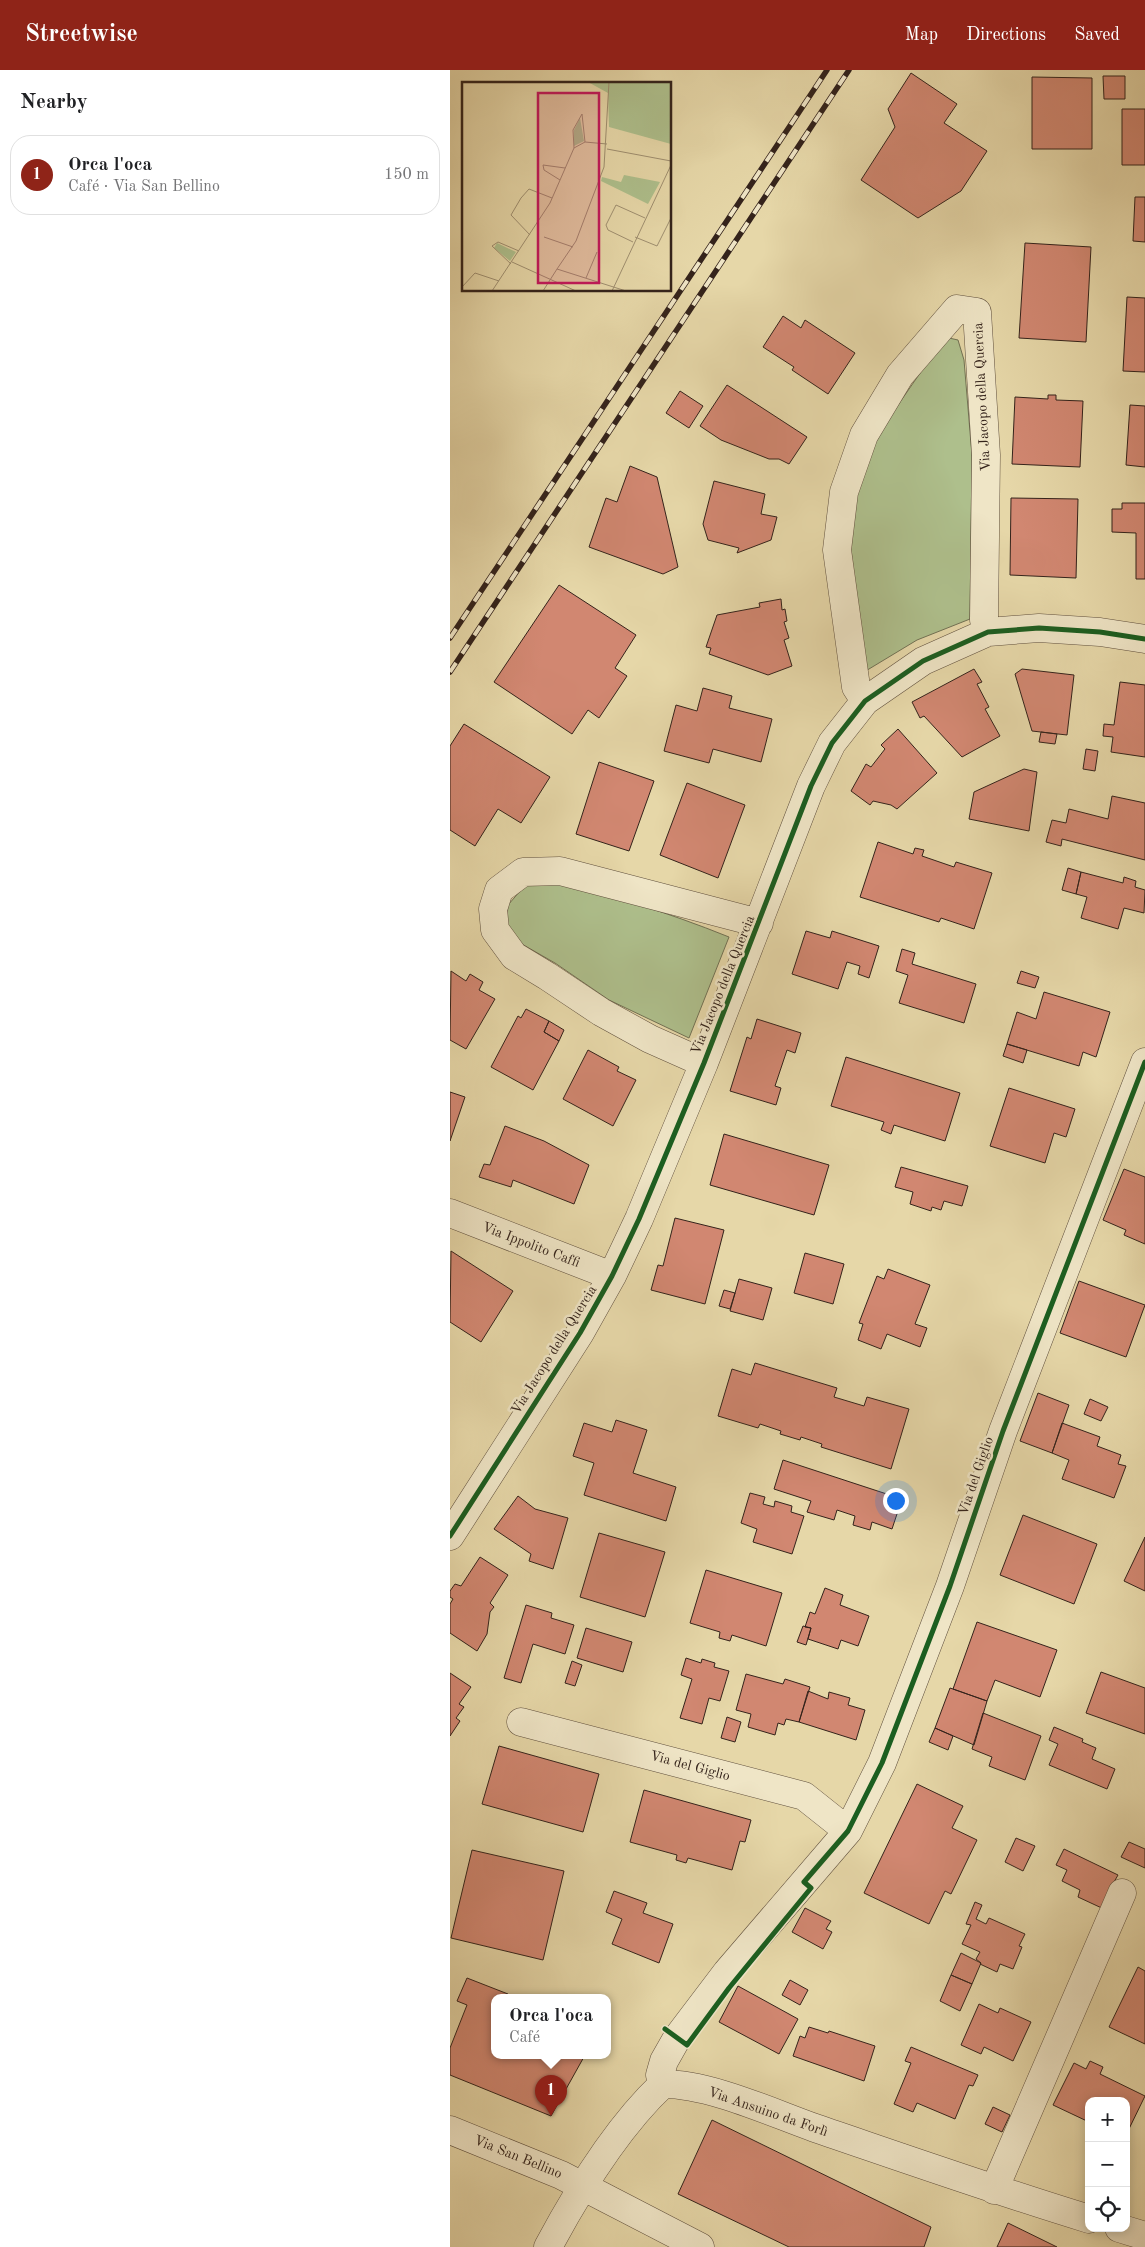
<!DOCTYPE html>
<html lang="en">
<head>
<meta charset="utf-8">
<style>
	:root { --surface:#fff; --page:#f2f2f2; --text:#202124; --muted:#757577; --line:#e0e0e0; --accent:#8f2418 }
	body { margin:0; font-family:"Old Standard TT",serif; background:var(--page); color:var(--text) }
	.controls { position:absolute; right:15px; bottom:15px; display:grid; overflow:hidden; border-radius:10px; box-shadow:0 2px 12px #0003 }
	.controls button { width:45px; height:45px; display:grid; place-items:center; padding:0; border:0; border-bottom:1px solid var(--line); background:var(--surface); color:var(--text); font:25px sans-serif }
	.you { position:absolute; left:445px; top:1430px; width:18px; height:18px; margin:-12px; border:4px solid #fff; border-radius:50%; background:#1a73e8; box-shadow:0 0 0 8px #1a73e833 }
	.badge { display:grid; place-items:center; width:32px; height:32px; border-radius:50%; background:var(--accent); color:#fff; font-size:16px; font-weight:700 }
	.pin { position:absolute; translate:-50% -41px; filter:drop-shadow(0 1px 2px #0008) }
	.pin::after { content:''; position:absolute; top:26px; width:18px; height:15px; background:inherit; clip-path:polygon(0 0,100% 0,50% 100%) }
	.popup { position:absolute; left:41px; top:1924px; width:120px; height:65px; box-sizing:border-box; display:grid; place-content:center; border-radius:10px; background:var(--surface); filter:drop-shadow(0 1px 4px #0005); font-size:16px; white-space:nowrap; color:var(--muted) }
	.popup b { font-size:19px; color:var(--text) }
	.popup::after { content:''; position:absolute; left:50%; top:100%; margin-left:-10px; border:10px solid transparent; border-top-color:var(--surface) }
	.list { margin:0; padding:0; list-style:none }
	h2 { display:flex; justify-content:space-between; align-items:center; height:65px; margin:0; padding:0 20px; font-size:21px }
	h2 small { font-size:16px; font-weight:400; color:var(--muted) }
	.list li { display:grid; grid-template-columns:32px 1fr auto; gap:15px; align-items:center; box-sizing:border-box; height:80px; margin:0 10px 10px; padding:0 10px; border:1px solid var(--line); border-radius:20px }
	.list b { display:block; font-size:19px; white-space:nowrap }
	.list p { margin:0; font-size:16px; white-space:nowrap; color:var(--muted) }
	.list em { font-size:16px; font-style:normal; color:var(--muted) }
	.icon { flex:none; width:28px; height:28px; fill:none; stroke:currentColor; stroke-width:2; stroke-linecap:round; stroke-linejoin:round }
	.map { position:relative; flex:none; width:695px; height:2177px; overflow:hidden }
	header { display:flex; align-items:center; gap:30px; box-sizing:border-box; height:70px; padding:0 25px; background:var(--accent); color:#fff }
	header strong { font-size:24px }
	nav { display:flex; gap:28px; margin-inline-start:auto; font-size:18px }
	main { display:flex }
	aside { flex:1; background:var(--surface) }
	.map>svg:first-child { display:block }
</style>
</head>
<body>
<header>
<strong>Streetwise</strong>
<nav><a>Map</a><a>Directions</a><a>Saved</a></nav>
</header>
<main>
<aside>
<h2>Nearby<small></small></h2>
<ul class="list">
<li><span class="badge">1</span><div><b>Orca l'oca</b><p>Café · Via San Bellino</p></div><em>150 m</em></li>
</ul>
</aside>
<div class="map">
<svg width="695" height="2177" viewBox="0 0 695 2177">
	<rect width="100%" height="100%" fill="#e6d7a8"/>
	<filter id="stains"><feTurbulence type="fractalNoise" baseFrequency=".004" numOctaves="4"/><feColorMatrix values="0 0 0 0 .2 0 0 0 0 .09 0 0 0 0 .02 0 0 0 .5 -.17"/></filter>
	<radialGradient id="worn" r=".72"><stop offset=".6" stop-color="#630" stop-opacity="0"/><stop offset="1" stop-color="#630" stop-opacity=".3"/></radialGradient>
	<path fill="#aebf8c" stroke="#717154" d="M499,268L508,270L514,290L522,386L520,549L467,570L414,602L396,480L407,418L423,371L484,283Z
		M85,809C151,821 217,842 279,867L239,968L159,930L105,893L70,873L56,860L58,835L71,820Z"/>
	<path fill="#d18771" stroke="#34231b" d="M461,3L507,34L494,53L537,81L511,121L468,148L411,110L445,57L438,39Z
		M653,6H675V29H654Z
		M582,7L642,8V79H582Z
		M672,39H695V95H672Z
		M685,127H695V172L683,171Z
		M575,173L641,177L636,272L569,268Z
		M677,227L695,228V302L673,301Z
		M333,246L351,258L355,250L405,283L378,324L342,300L344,297L313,277Z
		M277,315L357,367L339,394L329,389H319L271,370L250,356Z
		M230,321L253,336L239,358L216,343Z
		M598,325H606V330L633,331L630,397L562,394L565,327L598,329Z
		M680,335L695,336V397L676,395Z
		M180,396L207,407L228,497L213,504L139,477L156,428L167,432Z
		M264,411L315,424L311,444L327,447L321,470L287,483L289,478L258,470L253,454Z
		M561,428L628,429L626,508L560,505Z
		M672,433H695V509H686V463L662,462V439H672Z
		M109,515L186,565L165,598L177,606L149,648L138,640L122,664L44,612Z
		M331,529L332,540L335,539L337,551L334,552L339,568L334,570L342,596L318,605L259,584L261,578L256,577L267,545L310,537L309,533Z
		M524,599L532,612L527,614L539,637L535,639L550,666L512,687L474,646L470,648L462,632Z
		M572,599L624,605L617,665L582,661L565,604Z
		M670,612L695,615V687L661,682L663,667L653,666L654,654L664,655Z
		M253,618L282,626L279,638L322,649L311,692L263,679L259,693L214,681L226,635L247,641Z
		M14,654L100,707L71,753L48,739L25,776L0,760V676Z
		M448,659L487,703L447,739L441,735L423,731L420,735L401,721L416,694L421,697L435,679L431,675Z
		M591,662L607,664L605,674L589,672Z
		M636,679L648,681L645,701L633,699Z
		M149,692L204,711L179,781L126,764Z
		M574,699L587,702L579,761L519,749L524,722Z
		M237,713L295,735L268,808L210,785Z
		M662,726L695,733V790L612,769L611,776L596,772L602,750L616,753L619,739L658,749Z
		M428,772L463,784L465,778L474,780L472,786L504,797L506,792L542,803L524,859L491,848L489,852L410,827Z
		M618,798L631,802L626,824L612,820Z
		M631,802L673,813L674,807L686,811L685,817L695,820L694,843L674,838L668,859L631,848L637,827L626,824Z
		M356,861L380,868L382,861L429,876L419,908L408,904L410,896L397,892L388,919L342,904Z
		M452,879L465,883L462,894L526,914L514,953L449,933L458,905L446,901Z
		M1,901L16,911L20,904L33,912L29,920L45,929L16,979L0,970Z
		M571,901L589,907L585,918L567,913Z
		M594,922L660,942L646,987L633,982L629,996L557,974L567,942L586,949Z
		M76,939L99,951L94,962L109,971L83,1020L41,997L68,946L71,948Z
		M307,949L351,963L345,983L337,980L325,1016L331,1018L326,1035L280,1021L297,967L301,969Z
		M99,951L114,960L109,971L94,962Z
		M557,974L577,980L573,993L553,986Z
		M138,980L169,997L167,1001L186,1010L163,1056L113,1029Z
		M396,987L510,1023L495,1071L444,1055L441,1064L431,1060L434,1052L381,1036Z
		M559,1018L625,1039L616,1067L604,1063L595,1093L540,1076Z
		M0,1022L15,1027L0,1071Z
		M55,1056L94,1071L139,1095L124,1134L63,1110L61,1117L29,1107L34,1094L40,1095Z
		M274,1064L379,1095L364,1145L260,1115Z
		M451,1097L518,1116L512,1136L494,1131L491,1140L482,1137L481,1141L460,1134L463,1122L445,1117Z
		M674,1099L695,1107V1174L674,1165L676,1160L653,1150Z
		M225,1148L274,1160L255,1234L201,1220L208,1195L213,1196Z
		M1,1181L63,1221L31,1272L0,1252Z
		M355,1183L394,1194L383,1234L344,1223Z
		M438,1199L480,1215L465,1254L477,1258L470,1277L437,1264L431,1279L408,1270L413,1254L409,1253L427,1206L434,1209Z
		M289,1209L322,1218L313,1250L280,1241Z
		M629,1211L695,1235L676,1287L610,1263Z
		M274,1220L285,1223L280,1239L269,1236Z
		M305,1293L387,1318L384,1327L414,1336L417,1327L459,1339L441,1399L371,1377L372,1374L351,1367L350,1370L330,1364L331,1361L310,1354L308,1358L268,1346L282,1299L301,1305Z
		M588,1323L619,1335L602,1383L570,1371Z
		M640,1329L658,1337L651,1351L634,1344Z
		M166,1350L197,1360L183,1403L226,1417L216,1451L134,1425L144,1393L123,1386L134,1353L162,1362Z
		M612,1353L650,1367L647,1376L671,1385L668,1394L676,1396L664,1428L612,1409L619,1390L602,1383Z
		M333,1390L452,1429L442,1459L422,1452L420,1460L403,1455L405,1446L387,1440L384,1450L357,1442L361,1431L324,1419Z
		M300,1423L315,1427L313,1434L324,1437L325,1431L342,1436L341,1442L354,1446L342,1484L303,1472L307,1459L291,1453Z
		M68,1426L85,1439L118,1448L103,1499L79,1491L81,1484L44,1459Z
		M573,1445L647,1474L624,1534L550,1505Z
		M149,1463L215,1482L195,1547L130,1527Z
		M695,1467V1521L674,1511Z
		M30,1487L58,1505L40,1533L44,1537L40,1542L37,1564L27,1581L0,1563V1534L3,1529L0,1527V1521L5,1514L11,1516Z
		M256,1500L332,1523L316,1576L282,1565L280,1571L269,1568L270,1562L240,1553Z
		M375,1518L393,1525L390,1535L419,1546L408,1576L391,1570L388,1579L358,1569L361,1558L355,1557L360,1542L365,1544Z
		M76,1535L102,1543L101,1548L124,1555L115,1584L83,1574L71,1613L54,1608Z
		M527,1552L607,1580L590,1627L545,1610L537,1631L503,1619Z
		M353,1556L361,1558L356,1575L347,1572Z
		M136,1558L182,1572L173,1602L127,1588Z
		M236,1588L251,1593L252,1589L265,1593L264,1597L279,1601L270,1631L259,1628L252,1654L230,1648L242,1609L231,1605Z
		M122,1591L132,1595L125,1616L115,1613Z
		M651,1602L695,1618V1664L636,1643Z
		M0,1603L21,1617L9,1634L14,1637L6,1648L10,1651L0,1666Z
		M296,1604L333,1614L335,1609L360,1617L349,1652L336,1649L334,1655L328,1653L325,1665L298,1657L301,1644L286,1640Z
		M500,1618L537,1631L524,1675L485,1658Z
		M358,1621L378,1629L379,1622L400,1628L398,1635L415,1640L406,1670L349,1652Z
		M533,1643L591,1666L575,1710L539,1696L542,1687L522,1679Z
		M277,1647L291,1652L285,1672L271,1668Z
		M604,1657L633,1669L632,1672L646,1678L642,1689L665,1699L657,1719L599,1695L608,1674L599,1670Z
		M485,1658L503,1666L498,1680L479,1672Z
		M49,1676L149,1704L133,1762L32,1734Z
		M467,1714L513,1736L502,1758L527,1770L501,1824L495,1821L479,1854L414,1823Z
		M194,1720L301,1750L295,1772L290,1771L282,1800L238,1788L236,1793L226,1790L227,1785L180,1772Z
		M566,1768L585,1776L573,1801L555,1792Z
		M679,1772L695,1779V1798L671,1787Z
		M614,1779L668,1805L664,1812L669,1814L656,1840L628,1827L630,1820L612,1811L617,1800L606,1795Z
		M22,1780L114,1801L93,1890L1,1868Z
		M164,1821L197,1833L193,1843L223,1854L209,1893L162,1874L172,1849L156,1842Z
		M525,1832L532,1835L526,1849L536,1854L539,1848L575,1864L569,1876L572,1877L563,1899L550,1894L547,1902L530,1894L531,1893L526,1889L530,1882L512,1874L521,1855L516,1854Z
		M355,1838L381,1851L376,1859L382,1862L373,1879L342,1862Z
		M511,1883L531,1893L522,1914L501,1905Z
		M688,1897L695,1901V1974L659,1957Z
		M501,1905L522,1914L510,1941L490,1931Z
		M17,1908L58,1924L57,1927H45V1985H135L101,2046L0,2005V1978L17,1935L7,1931Z
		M340,1910L358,1920L350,1935L332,1925Z
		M288,1916L348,1949L329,1984L269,1952Z
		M529,1934L548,1943L550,1938L581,1952L563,1991L534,1977L531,1984L511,1975Z
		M359,1957L378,1963L379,1961L425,1976L414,2011L343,1986L350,1966L355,1968Z
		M461,1977L528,2005L523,2016L519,2015L505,2049L467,2033L463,2042L444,2034L461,1993L455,1991Z
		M640,1991L653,1997L650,2004L695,2026L676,2065V2031H639V2052L603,2035L624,1993L636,1999Z
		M543,2037L560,2045L552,2062L535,2054Z
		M262,2050L481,2157L474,2177H339L228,2124Z
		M558,2153L607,2177H547Z"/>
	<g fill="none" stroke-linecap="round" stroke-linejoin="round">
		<defs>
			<path id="minor" d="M415,631L406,617L387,480L394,422L414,365L450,305L507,239L527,242L536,385L534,550L538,562
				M254,993L200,969L151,942L97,906L64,886L45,860L43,839L49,820L73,802L110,801L309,853
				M0,1143L162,1206
				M0,1466L130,1263L162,1206L189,1149L254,993L361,716L382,673L415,631L473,591L538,562L589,558L650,562L695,569
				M71,1652L354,1726L398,1761
				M213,2014L210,2005L214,1991L227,1968L277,1902L398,1761L432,1693L500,1516L553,1361L695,992
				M0,2060L111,2105L250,2177
				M544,2120L672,1823
				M669,2158L695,2166
				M98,2177C128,2121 167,2057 213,2014C260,2014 320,2042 365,2058C456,2089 547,2121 639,2149"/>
		</defs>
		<use href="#minor" stroke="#60503e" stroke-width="29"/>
		<use href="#minor" stroke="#efe5c6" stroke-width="28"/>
		<defs>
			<path id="rail" d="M0,568L377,0
				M0,602L399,0"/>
		</defs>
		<use href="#rail" stroke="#34231b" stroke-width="5.5"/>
		<use href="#rail" stroke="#efe5c6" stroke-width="4" stroke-dasharray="11" stroke-linecap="butt"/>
		<defs>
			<path id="cycleway" d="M0,1466L130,1263L162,1206L189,1149L254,993L361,716L382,673L415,631L473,591L538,562L589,558L650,562L695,569
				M215,1959L237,1975L279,1918L361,1818L354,1812L398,1761L432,1693L500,1516L553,1361L695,992"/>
		</defs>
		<use href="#cycleway" stroke="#efe5c6" stroke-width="8"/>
		<use href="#cycleway" stroke="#1b5e20" stroke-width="5"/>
	</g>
	<g text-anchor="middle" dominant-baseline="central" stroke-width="5" stroke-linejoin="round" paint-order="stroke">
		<g font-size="14" fill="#34231b" stroke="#efe5c6">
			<text transform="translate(532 327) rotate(-93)">Via Jacopo della Quercia</text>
			<text transform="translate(273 915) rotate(-68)">Via Jacopo della Quercia</text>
			<text transform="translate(81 1175) rotate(21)">Via Ippolito Caffi</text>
			<text transform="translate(104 1280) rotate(-58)">Via Jacopo della Quercia</text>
			<text transform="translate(526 1406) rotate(-71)">Via del Giglio</text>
			<text transform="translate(240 1696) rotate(15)">Via del Giglio</text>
			<text transform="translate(318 2042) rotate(19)">Via Ansuino da Forlì</text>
			<text transform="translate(68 2087) rotate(22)">Via San Bellino</text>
		</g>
	</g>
	<g transform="translate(12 12)">
		<rect width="209" height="209" fill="#e6d7a8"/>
		<path d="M126,0H209V62L147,45L146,11ZM118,36L122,59L112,64V48ZM162,93L198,100L186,122L139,99L140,95L159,100ZM35,161L54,170L48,179L32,166Z" fill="#aebf8c"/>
		<path fill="none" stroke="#9f8f70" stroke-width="1" d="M112,66L111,48L120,32L123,60M145,67L209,79M98,98L82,88L81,83L103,86M68,153L49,133L59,116L67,107L90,116M82,155L111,165M173,155L195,164L209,136M171,160L146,148L144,143L154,123L183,136M50,180L114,209M49,182L30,164L36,160L57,169M95,187L114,159L142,85L147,0M124,196L135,170M0,205L13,191L37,199M30,209L88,121L112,66L123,60L145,62M81,209L95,187L164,209M150,209L209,83"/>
		<path fill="#c2185b" fill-opacity="0.15" stroke="#c2185b" stroke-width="2.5" d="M76,11H137V201H76Z"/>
		<rect width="209" height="209" fill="none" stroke="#34231b" stroke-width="2.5"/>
	</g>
	<rect width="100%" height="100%" filter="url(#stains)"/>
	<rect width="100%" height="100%" fill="url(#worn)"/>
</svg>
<div class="controls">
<button>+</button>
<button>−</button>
<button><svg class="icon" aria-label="locate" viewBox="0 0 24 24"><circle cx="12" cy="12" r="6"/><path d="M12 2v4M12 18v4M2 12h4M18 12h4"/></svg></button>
</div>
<div class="you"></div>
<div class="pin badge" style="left:101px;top:2046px">1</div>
<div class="popup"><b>Orca l'oca</b>Café</div>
</div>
</main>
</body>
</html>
